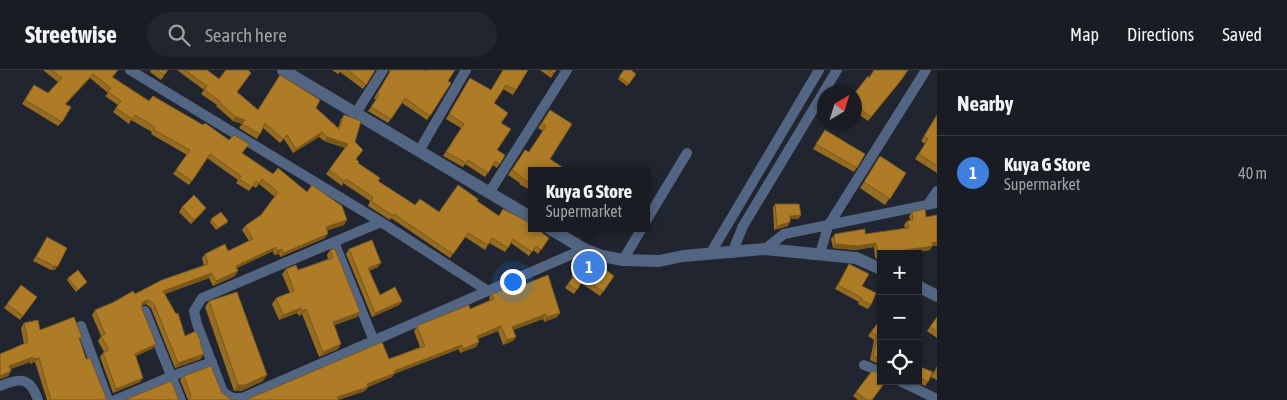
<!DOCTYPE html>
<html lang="en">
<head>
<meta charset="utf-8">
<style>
	:root { --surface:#191c23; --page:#22252b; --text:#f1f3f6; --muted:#9fa1a6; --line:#373a41; --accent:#0f766e }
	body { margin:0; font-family:"Asap Condensed",sans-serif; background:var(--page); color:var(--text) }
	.controls { position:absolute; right:15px; bottom:15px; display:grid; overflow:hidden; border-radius:0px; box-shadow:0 1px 4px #0004 }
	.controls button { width:45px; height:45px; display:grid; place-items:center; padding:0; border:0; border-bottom:1px solid var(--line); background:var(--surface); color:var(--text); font:25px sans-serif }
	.compass { position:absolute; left:817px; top:15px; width:45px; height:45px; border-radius:50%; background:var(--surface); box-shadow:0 1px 4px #0004; rotate:38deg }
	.you { position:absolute; left:512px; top:211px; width:18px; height:18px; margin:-12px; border:4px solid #fff; border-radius:50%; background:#1a73e8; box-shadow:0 0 0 8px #1a73e833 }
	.badge { display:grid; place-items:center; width:32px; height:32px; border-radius:50%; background:var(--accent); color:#fff; font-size:16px; font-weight:700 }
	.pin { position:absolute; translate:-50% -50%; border:2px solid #fff; box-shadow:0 1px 5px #0006 }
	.popup { position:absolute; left:528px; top:97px; width:122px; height:65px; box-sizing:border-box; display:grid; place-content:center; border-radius:0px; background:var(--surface); filter:drop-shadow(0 1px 4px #0005); font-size:16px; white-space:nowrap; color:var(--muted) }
	.popup b { font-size:19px; color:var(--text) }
	.popup::after { content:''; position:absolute; left:50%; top:100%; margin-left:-10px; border:10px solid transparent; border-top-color:var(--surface) }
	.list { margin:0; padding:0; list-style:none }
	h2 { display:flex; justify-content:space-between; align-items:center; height:65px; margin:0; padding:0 20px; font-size:21px }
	h2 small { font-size:16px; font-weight:400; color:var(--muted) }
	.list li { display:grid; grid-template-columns:32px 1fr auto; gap:15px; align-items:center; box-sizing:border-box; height:75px; padding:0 20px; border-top:1px solid var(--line) }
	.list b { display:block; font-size:19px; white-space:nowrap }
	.list p { margin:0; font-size:16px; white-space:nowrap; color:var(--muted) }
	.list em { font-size:16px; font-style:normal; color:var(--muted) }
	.icon { flex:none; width:28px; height:28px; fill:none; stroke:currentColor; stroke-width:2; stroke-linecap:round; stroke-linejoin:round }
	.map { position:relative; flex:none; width:937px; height:330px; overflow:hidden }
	header { display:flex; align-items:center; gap:30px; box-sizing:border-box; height:70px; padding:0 25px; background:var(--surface); border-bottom:1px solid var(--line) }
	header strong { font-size:24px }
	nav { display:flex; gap:28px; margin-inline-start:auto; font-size:18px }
	.search { width:350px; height:45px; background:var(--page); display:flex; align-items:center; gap:12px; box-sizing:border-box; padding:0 18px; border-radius:28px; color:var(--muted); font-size:19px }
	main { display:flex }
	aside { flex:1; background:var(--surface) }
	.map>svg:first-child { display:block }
</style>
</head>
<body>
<header>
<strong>Streetwise</strong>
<div class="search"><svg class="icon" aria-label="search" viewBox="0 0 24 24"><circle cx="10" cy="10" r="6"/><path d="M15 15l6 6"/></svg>Search here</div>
<nav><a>Map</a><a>Directions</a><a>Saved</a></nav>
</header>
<main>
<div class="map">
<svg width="937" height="330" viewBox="0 0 937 330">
	<rect width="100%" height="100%" fill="#21252f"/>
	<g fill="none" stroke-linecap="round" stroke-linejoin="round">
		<path stroke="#526582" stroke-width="10" d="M130,0L381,152L488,221
			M356,43L383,0
			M419,81L466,0
			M489,123L567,0
			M928,134L937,121
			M646,151L687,83
			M381,152L202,228L194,241L197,254L223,322L232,328H242L584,179
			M334,172L374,271
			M765,179L784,164L937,133
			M732,183L743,156L837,0
			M710,184L819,0
			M820,184L828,156L926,0
			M623,190L642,158
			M145,241L181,330
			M81,256L108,330
			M864,295L881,302
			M900,311L937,329
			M0,316C20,308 30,306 38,330
			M115,330L172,306L212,292"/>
		<path stroke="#526582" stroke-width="12" d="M283,0L532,148
			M549,158L584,179L602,186L623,190L659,191L683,186L765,179L856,188L881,199
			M918,216L937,226"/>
	</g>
	<path fill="#966b22" d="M43,0H118L113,7L149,31L153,26L242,83L344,155L327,160L325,168L280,187L279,184L274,185L273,181L237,198L235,206L213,216L209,208L165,224L185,266L201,272L200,274L201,289L175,298L151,238L146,234L142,235V239L156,274L153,278L136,286L140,312L113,323L100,287L103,283L104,282L98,271L101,266L92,245L95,240L204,196L202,188L205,184L228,181L249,171L242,160L245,156L261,145L275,127L259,114L256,118L253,116L249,121L236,113L238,110L207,88L189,115L173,104L187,85L151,64L152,62L131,50L129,54L113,42L118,35L105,26L108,23L90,8L66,34L62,52L58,56L22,34L31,19L48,23L58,12Z
		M151,0H168L161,10L150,2Z
		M177,0H207L237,22L258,40L316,38L338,58L341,49L344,45L355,72L356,90L358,93L378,111L415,135L439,142L477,131L499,146L503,139L549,168L538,184L533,180L529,186L511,173L505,182L489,173L485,180L465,167L450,188L391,148L390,150L368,136L370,131L343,113L342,116L326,104L345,78L324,71L319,67L293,83L284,69L280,73L263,58L257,69L239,58L242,54L233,51L216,36L217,35L201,24L204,20Z
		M332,0H375L363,19L340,2L338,4Z
		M389,0H424L451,13L427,50L402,33L388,53L368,41L376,30L374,28L389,4Z
		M503,0L516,20L513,25L503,19L494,33L501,53L497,80L505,85L497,98L493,95L485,107L465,94L463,97L443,86L461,58L446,49L470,8L491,20Z
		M540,0H556L551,8Z
		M624,0L636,4L627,16L618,9Z
		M869,8L899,13L868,51L854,41V24Z
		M550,40L572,54L532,101V121L519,114L520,113L508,105L525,80L529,82L543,61L538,58Z
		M937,45V103L915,89L925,74L921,71Z
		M825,60L865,84L854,102L813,79Z
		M876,93L906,103L885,135L860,118Z
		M775,134L801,145L798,149H790L788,156L774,160L773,137Z
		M182,137L206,138L203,142L191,154L179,142Z
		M912,142L932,176L930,180L907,184H881V190L875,188L874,177L855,180L833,178L831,169L835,164H865L905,158L904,155L907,151L910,150L909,146Z
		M211,149L228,151L227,153L216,160L210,152Z
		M47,167L55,200H51L33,191Z
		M349,179L378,197L369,201L380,225L402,231L399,235L372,247L346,184Z
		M330,180L360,242L357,247L334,255L338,279L319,287L302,244L299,246L297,243L279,250L272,234L276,228L290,223L282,204L286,199L298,200L328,189L327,185Z
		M586,184L603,198L614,206L600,226L581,213L574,224L565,218L573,207L571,206Z
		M849,194L862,216L871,235L868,239L858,234L859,232L835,219Z
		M68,208L87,212L76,222L67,210Z
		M21,215L37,227L20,250L4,238Z
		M508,221L560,243L557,247L544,252L543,249L513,260V271L503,275L498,261L478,269L479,272L476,277L460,283L459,279L394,304L392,307L368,317L365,321L338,330H246L389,289L420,277L414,261L417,257L470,239L490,230L489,228L492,224Z
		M209,231L263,311L241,321H234L205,237Z
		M937,247V268L927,261Z
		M881,249V295L870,290L874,270L868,266Z
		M24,253L40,260L80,269L86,289L107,330H47L35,292L30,294V292L10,299L11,301L8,306L0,309V284L24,274L21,258Z
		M918,296L928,312L925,316L916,311H918Z
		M937,297V310L931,307Z
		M872,301V330H858L853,326Z
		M184,306L222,323L232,330H188L180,310Z"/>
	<path fill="#7a571b" d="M93,4L90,8L62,38L65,34Z
		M236,47L245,50L242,54L233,51Z
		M322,62L319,67L293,83L296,79Z
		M327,67L348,74L345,78L324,71Z
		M206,138L203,142L191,154L194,150Z
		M801,145L798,149H787L790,146Z
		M347,150L344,155L323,162L326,157Z
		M790,152L788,156L774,160L777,156Z
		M328,164L325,168L280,187L283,183Z
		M937,172V176H932L930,180L907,184L906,180Z
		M876,173L874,177L855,180L833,178L835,174Z
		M276,177L273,181L233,200L236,196Z
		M282,179L279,184L274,185L277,181Z
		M381,193L378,197L365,202L368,198Z
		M54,196H58L55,200H51Z
		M238,201L235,206L213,216L216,211Z
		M212,203L209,208L160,225L163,221Z
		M149,230L146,234L142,235V233L145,231Z
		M402,231L399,235L372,247L375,243Z
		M301,238L297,243L279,250L283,245Z
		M306,239L302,244L299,246L302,241Z
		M360,242L357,247L330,257L333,252Z
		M560,243L557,247L544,252L547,247Z
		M546,244L543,249L509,261L512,257Z
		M501,256L498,261L474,270L477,266Z
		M516,267L513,271L503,275L507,270Z
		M479,272L476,277L460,283L463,279Z
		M156,274L153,278L132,288L135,284Z
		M341,274L338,279L319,287L323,282Z
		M462,275L459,279L394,304L392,307L368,317L365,321L337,330V327L367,314L394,301Z
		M204,284L201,289L175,298L178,293Z
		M33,287L30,292L6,301L9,296Z
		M39,288L35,292L30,294L33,289Z
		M11,301L8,306L0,309V306Z
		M267,305L263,311L241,321H234L238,315Z
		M143,308L140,312L113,323L116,319Z"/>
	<path fill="#ae7c27" stroke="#7a571b" d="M51,0H118L112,7L149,31L153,26L203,55L205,53L229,70L234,65L249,74L242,83L273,104L278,98L307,122L312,115L342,136L347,150L326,157L328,164L283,183L282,179L277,181L276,177L236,196L238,201L216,211L212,203L163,221L176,244L178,243L185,266L196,261L201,272L200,273L204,284L178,293L154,234L149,230L145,231L142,233V239L156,274L135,284L143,308L116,319L103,283L109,280L101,266L105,264L95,240L114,232L133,221L135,224L162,210L208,194L205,184L225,174L228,181L253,169L245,156L261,145L278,122L262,109L259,114L256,111L252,117L239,109L241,106L210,84L192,111L176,100L190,80L154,60L155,57L135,45L132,49L116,38L121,31L108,22L111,18L93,4L65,34L71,37L62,52L25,30L34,15L48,23L62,8Z
		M157,0H168L164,5Z
		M185,0H207L219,9L226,0H248L251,3L237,22L258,40L280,5L320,30L316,38L339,59L344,45L361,51L355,72L363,80L356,89L359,92L358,93L380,108L378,111L415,135L420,129L439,142L458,115L478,129L477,131L499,146L503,139L528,152L532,155V158H536L549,168L541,180L536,176L532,182L513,169L508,178L492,168L488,175L468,163L453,184L394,144L393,146L371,131L373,127L346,109L344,111L329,100L348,74L327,67L322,62L296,79L287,65L283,69L265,53L260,64L242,54L245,50L236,47L219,32L220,31L204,20L207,16Z
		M348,0H375L366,15Z
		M391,0H424L426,1L427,0H455L448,11L451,13L430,46L405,28L391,49L371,37L379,25L377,24Z
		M503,0H528L516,20L506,15L494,33L508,43L501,53L511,59L497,80L505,85L500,94L495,91L488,103L468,90L466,93L446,82L464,54L449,44L470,8L491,20Z
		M549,0H556L554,3Z
		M624,0H631L636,4L629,14L619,7Z
		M874,0H908L902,9L871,47L854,34V24L868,6L869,8Z
		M550,40L572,54L550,89L568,101H532V114L523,109V108L512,100L525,80L529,82L546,56L542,53Z
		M937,45V96L919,84L928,69L924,66Z
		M825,60L865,84L857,98L816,74Z
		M880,86L906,103L890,129L864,112Z
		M194,125L206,138L194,150L182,137Z
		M775,134H799L801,145L790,146V152L777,156Z
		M925,139L926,147L937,145V172L932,173L933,176L906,180L907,184H881V185L878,184L876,173L858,176L835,174L834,165L835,164L865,159V164L909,158L907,151L913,150L912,142Z
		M221,142L228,151L218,158L211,149Z
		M47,167L67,178L58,196H54L36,187Z
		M372,170L381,193L368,198L380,225L395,217L402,231L375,243L349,179Z
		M335,179L360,242L333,252L341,274L323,282L306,239L302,241L301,238L283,245L276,228L294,221L286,199L296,195L298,200L333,188L330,180Z
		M586,184L605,195L603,198L614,206L603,222L584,208L577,220L568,214L576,203L574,201Z
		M849,194L869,204L862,216L876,223L871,235L861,230L862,228L838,215Z
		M78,200L87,212L78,220L68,208Z
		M548,205L560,243L547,247L546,244L512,257L516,267L507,270L501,256L477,266L479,272L463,279L462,275L394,301L395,303L367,314L368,317L337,327L338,330H246L382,272L389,289L425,276L417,257L419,255L469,235L470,239L494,229L492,224L507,218L508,221Z
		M21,215L37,227L23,246L7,234Z
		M237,222L267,305L245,315H238L209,231Z
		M74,247L82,267L79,268L86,289L90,288L107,330H51L39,288L33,289V287L9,296L11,301L0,306V284L28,272L24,253L38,250L40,260Z
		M937,247V261L930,257Z
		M881,249V289L873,286L877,266L871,262Z
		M918,275L921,277L918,281Z
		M211,296L222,323L232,330H239H188L191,326L184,306Z
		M918,296L933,302L928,312L918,307Z
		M937,297V305L934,303Z
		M872,301L881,303V311H886L872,330H867L856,322Z
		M171,311L179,330H125Z"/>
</svg>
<div class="controls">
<button>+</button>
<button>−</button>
<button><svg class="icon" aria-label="locate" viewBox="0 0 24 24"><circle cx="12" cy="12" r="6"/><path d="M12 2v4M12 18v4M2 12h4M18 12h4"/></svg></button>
</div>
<svg class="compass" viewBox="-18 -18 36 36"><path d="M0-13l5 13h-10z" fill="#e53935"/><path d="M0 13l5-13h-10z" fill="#9fa1a6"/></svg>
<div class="you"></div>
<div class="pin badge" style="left:589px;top:197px;background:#3f7fe0">1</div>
<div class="popup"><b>Kuya G Store</b>Supermarket</div>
</div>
<aside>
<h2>Nearby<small></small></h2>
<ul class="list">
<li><span class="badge" style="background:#3f7fe0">1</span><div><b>Kuya G Store</b><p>Supermarket</p></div><em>40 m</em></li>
</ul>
</aside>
</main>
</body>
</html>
